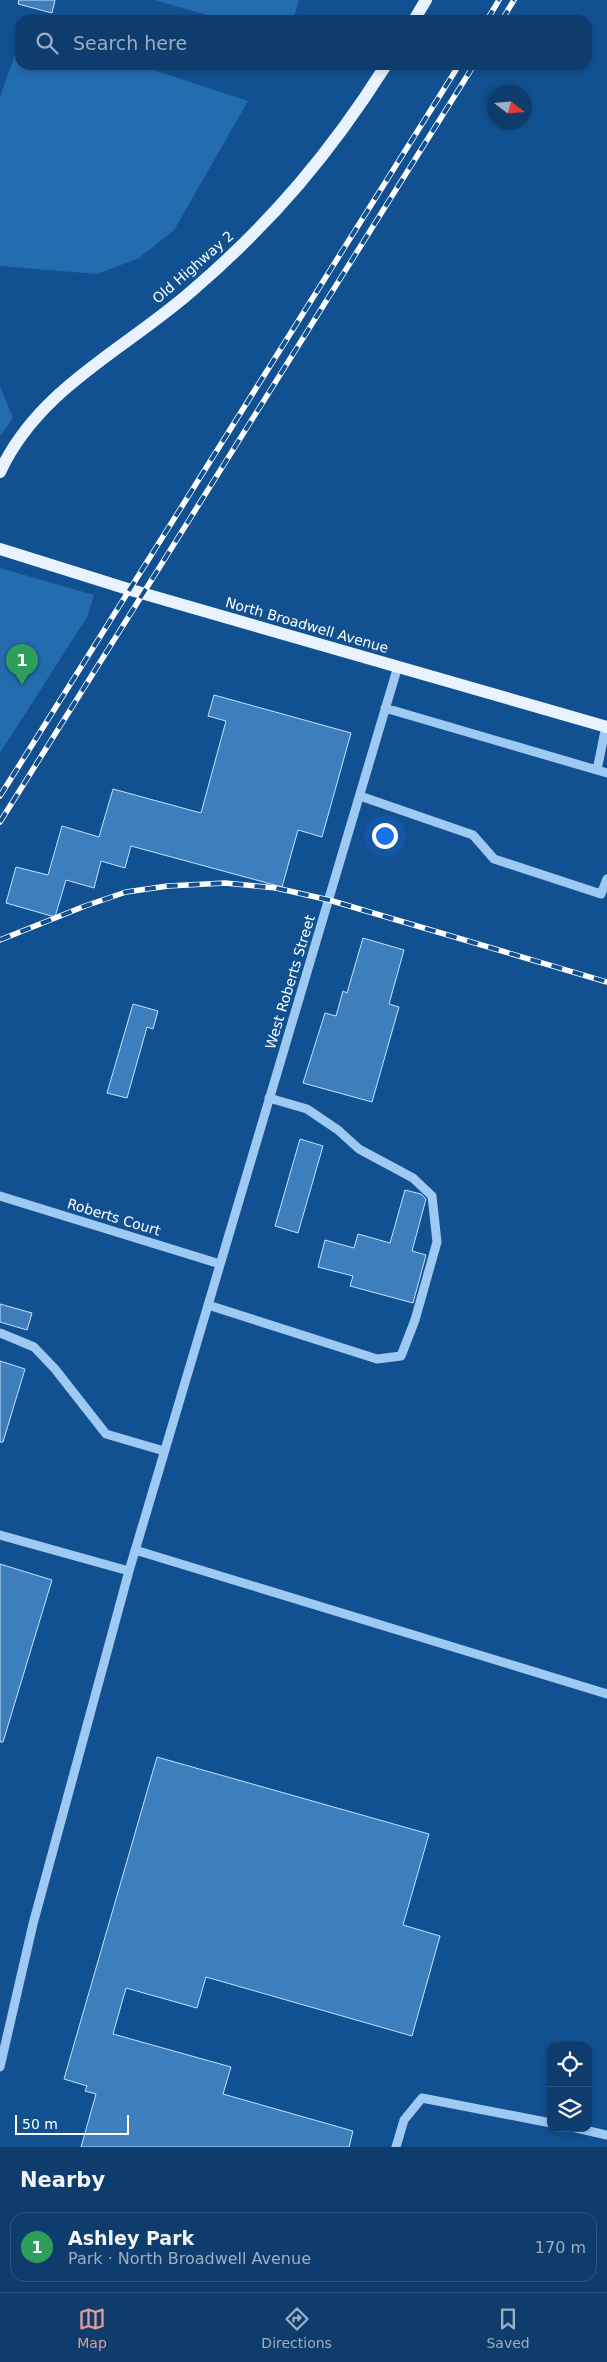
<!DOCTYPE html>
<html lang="en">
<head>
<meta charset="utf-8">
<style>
	:root { --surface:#0e3d6d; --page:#1c4875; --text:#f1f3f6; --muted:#9baec2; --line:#2e5680; --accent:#e69b98 }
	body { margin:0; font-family:"DejaVu Sans",sans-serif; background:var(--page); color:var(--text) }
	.controls { position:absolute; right:15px; bottom:15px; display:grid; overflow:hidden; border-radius:10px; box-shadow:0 2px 8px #0003 }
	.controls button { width:45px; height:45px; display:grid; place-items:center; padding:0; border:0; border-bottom:1px solid var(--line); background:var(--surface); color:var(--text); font:25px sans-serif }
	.compass { position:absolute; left:487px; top:85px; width:45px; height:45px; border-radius:50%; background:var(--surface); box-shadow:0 2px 8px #0003; rotate:106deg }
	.scale { position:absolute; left:15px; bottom:12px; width:114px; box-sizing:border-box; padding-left:5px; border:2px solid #fff; border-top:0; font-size:14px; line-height:18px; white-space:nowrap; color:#fff; -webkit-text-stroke:4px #125191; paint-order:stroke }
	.you { position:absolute; left:384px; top:835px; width:18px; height:18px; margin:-12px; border:4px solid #fff; border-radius:50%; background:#1a73e8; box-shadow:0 0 0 8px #1a73e833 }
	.badge { display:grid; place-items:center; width:32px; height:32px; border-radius:50%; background:var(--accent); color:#fff; font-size:16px; font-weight:700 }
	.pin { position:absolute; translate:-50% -41px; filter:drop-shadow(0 1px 2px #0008) }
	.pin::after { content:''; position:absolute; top:26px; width:18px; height:15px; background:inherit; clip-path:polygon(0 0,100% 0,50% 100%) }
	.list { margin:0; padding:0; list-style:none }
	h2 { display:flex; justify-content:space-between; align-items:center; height:65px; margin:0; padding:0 20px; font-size:21px }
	h2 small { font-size:16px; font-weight:400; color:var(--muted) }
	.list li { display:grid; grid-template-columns:32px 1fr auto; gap:15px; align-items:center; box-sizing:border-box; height:70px; margin:0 10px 10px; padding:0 10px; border:1px solid var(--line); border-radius:15px }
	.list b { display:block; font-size:19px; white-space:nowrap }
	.list p { margin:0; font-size:16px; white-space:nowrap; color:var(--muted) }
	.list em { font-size:16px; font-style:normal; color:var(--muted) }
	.icon { flex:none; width:28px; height:28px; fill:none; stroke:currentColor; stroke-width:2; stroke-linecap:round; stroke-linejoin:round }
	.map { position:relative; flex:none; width:607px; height:2147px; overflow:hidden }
	.search { position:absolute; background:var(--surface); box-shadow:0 2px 8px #0003; left:15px; right:15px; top:15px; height:55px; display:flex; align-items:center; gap:12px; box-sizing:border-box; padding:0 18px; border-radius:15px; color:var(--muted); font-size:19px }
	.sheet { height:145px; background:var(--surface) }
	nav { display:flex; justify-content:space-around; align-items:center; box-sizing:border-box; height:70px; border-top:1px solid var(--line); background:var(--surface); font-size:14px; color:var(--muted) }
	nav a { display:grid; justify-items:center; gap:2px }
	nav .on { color:var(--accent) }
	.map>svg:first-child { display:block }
</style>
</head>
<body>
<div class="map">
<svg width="607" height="2147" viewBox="0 0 607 2147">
	<rect width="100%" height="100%" fill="#125191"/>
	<path fill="#246cb0" d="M155,0H299L293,20H224Z
		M20,41V65H138L248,101L174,230L139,258L97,274L0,266V97Z
		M0,386L13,418L0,436Z
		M0,568L94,595L87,617L0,753Z"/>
	<path fill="#3f7ebc" stroke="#c5e2fd" d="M19,0H55L52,13L18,4Z
		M214,695L351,733L322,837L298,830L282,887L131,846L125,868L101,861L94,888L66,880L55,917L6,903L16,867L48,875L62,826L99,837L113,789L201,813L226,721L208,716Z
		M363,938L404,950L389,1004L399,1007L372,1102L303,1083L325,1013L336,1016L343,991L347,993Z
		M133,1004L158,1011L153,1029L147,1027L127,1098L107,1093Z
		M300,1139L323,1146L298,1233L275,1226Z
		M405,1190L421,1194L426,1199L412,1251L426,1255L413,1303L350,1286L353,1276L318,1267L325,1240L354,1248L358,1234L390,1243Z
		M0,1304L32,1313L27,1330L0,1322Z
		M0,1361L25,1369L3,1442H0Z
		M0,1564L52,1580L3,1742H0Z
		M157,1757L429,1834L403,1925L440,1936L412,2036L206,1977L197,2008L126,1988L113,2034L231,2067L223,2094L353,2131L349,2147H81L96,2094L85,2091L87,2086L64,2079Z"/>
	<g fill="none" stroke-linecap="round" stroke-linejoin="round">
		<path stroke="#9ec9f2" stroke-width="9" d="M385,708L607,773
			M597,770L606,726
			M360,796L473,835L494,859L601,894L607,879
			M0,1196L220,1264
			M208,1305L377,1359L401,1356L415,1320L437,1242L432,1196L413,1178L359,1149L338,1130L307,1109L269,1098
			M0,1333L34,1347L55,1369L106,1434L164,1451
			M0,1535L129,1571
			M135,1550L607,1694
			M0,2067L33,1924L129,1571L398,666
			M576,2128L607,2135
			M396,2147L404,2120L422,2098L551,2123"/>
		<path stroke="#e9f3ff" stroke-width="12" d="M414,20L426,0
			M0,472C39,387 128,348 194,289C272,222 331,152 386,65
			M0,549L131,590L607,727"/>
		<defs>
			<path id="rail" d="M487,20L499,0
				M502,20L514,0
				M0,796L459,65
				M0,822L474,65
				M0,940L85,906L126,892L168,886L225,883L276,888L329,900L607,982"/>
		</defs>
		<use href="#rail" stroke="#fff" stroke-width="5.5"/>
		<use href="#rail" stroke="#125191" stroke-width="4" stroke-dasharray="11" stroke-linecap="butt"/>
	</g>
	<g text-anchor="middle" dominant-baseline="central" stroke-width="4" stroke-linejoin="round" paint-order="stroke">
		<g font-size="14" fill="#fff" stroke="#125191">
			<text transform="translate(193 267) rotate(-41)">Old Highway 2</text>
			<text transform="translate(307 625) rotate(16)">North Broadwell Avenue</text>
			<text transform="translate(290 982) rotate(-73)">West Roberts Street</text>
			<text transform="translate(114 1217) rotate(17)">Roberts Court</text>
		</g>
	</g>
</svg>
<div class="controls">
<button><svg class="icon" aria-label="locate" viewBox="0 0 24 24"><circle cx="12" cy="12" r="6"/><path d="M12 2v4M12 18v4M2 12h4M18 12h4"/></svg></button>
<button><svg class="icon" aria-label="layers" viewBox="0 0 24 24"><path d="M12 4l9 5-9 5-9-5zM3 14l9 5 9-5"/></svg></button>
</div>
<svg class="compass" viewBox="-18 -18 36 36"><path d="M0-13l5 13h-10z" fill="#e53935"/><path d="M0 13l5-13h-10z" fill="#9baec2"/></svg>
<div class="scale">50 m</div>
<div class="you"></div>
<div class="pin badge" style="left:22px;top:685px;background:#2e9e5b">1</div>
<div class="search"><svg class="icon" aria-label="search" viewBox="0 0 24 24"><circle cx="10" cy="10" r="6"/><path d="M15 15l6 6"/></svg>Search here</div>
</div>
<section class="sheet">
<h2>Nearby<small></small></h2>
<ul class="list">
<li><span class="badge" style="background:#2e9e5b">1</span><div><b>Ashley Park</b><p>Park · North Broadwell Avenue</p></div><em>170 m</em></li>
</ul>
</section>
<nav>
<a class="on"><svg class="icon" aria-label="map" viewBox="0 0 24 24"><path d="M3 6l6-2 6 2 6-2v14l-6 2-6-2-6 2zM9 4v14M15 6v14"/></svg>Map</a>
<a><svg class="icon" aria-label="directions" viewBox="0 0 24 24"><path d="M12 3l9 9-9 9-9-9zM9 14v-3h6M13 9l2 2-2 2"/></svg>Directions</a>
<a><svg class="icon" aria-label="saved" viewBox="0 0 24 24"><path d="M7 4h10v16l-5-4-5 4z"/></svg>Saved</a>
</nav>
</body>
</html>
